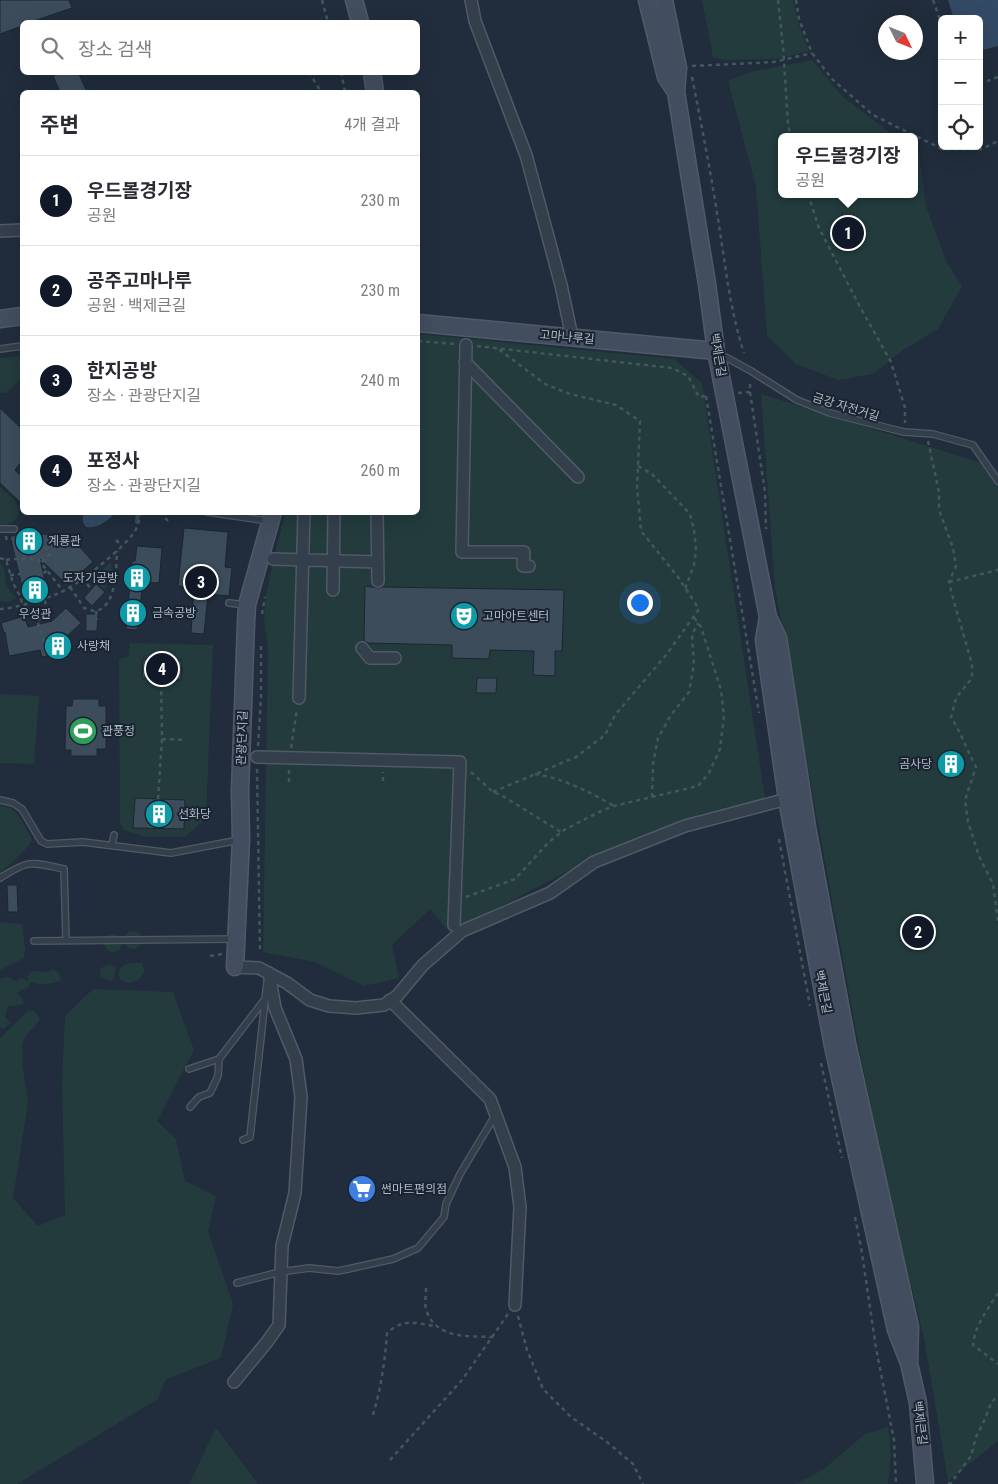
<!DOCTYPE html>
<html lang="ko">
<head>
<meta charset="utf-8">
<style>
	:root { --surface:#fff; --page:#f2f2f3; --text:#2b2b33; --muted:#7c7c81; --line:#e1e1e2; --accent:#111827 }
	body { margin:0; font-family:"Roboto Condensed","Noto Sans KR",sans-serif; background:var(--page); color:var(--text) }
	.controls { position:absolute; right:15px; top:15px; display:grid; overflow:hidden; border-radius:8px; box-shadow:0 5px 20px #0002 }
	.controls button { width:45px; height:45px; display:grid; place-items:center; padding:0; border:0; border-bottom:1px solid var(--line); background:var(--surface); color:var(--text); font:25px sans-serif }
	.compass { position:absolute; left:878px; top:15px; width:45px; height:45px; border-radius:50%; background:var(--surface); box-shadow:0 5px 20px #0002; rotate:133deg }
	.you { position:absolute; left:639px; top:602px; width:18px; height:18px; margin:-12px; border:4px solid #fff; border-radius:50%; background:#1a73e8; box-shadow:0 0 0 8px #1a73e833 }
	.badge { display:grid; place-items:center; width:32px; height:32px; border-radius:50%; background:var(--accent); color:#fff; font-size:16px; font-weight:700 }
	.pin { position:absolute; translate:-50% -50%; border:2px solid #fff; box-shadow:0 1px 5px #0006 }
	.popup { position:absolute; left:778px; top:133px; width:140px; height:65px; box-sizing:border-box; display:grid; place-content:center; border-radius:8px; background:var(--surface); filter:drop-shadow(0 1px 4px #0005); font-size:16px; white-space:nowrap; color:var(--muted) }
	.popup b { font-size:19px; color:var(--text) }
	.popup::after { content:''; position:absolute; left:50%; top:100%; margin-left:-10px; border:10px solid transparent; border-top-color:var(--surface) }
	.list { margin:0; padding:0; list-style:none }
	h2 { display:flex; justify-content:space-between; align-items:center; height:65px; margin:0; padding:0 20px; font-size:21px }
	h2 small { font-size:16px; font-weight:400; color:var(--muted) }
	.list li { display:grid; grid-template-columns:32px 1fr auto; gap:15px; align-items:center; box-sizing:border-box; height:90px; padding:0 20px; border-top:1px solid var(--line) }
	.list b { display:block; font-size:19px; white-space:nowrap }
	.list p { margin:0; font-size:16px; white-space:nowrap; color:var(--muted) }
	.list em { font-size:16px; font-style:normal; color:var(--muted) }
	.icon { flex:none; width:28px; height:28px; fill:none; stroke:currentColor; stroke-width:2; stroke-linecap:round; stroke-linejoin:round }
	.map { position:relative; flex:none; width:998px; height:1484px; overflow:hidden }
	.search { position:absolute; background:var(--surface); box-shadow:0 5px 20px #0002; left:20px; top:20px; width:400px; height:55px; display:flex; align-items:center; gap:12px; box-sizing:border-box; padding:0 18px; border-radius:8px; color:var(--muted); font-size:19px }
	.panel { position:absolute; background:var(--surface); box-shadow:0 5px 20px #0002; left:20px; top:90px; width:400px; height:425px; border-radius:8px }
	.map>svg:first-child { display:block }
</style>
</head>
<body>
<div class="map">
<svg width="998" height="1484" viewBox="0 0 998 1484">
	<rect width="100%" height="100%" fill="#212d3c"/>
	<path fill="#233b3d" d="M702,0H793L799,26L809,51L777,59L724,60L713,57Z
		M812,60L842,96L890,133L899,137H782V194H914V144L918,145L926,206L946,261L962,286L938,329L902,351L873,374L838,380L796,364L767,336L756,187L728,81L750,72Z
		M418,334L674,359L702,383L765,798L700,814L597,856L450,933L430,909L392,945L399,978L364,986L315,962L263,952L268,648L264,618L267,588L285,513L418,512Z
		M22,356V377L7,393H2L0,391V358Z
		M761,394L994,467L998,472V1441L948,1481L924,1338L890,1199L860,1053L775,588Z
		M0,487C5,492 15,498 17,505C22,517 12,526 0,526Z
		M111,562L112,570L105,590L93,578Z
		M0,563C7,569 4,575 6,583C8,589 12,593 16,598L9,602L0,601Z
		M130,643L213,645L206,818L185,837H146L124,830L120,824L119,659L129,657Z
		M0,694L39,696L34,764L0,763Z
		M0,805L11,808L20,818L32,840C30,846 7,868 0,872Z
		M0,922L22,924L25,949L24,958L0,970Z
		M124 940a9 9 0 1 1 18 0a9 9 0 1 1-18 0Z
		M104 943a9 9 0 1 1 18 0a9 9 0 1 1-18 0Z
		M142,963L145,972L139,980L128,983L120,980C116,962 128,963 142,963Z
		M109,964L116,968L113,980H107L100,976L101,968Z
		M53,969L60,974L61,980C52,985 39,985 30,982L28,988L20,990L17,994L22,998L24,1004C18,1007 13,1004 7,1007L5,1017L11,1023L3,1029L0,1027V979L8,977L15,981L21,978L29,981L27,977L32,971L48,972Z
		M93,989L173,992L194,1050L157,1121L176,1139L185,1181L216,1196L208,1231L233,1304L221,1358L165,1380L158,1399L17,1484H0V1038L28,1011H34L39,1017V1021C33,1029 23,1036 22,1046C22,1052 24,1056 22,1062L28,1103L13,1198L38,1226L65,1215L62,1083L65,1016Z
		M888,1427L891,1453L888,1484H796L824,1469L865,1434Z
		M216,1428L258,1484H189Z"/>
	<path fill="#334a65" d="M948,0H998V46L979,51V19H954Z
		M86,512H115V513C108,521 97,529 86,527C82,521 81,518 86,512Z"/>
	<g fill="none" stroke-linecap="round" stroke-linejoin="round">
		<path stroke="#334a65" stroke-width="4" d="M137,522L138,512"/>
	</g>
	<path fill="#3c4c5b" stroke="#1c2633" d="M0,0H69L72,8L31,22H22V26L0,34Z
		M62,72H78L87,92H60L53,76Z
		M0,408L22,429V461L15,470L22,477V504L0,483Z
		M184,528L228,532L225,567L232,568L229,596L208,594L204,634L191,633L194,587L178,586Z
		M49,534L60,544L70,536L93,562L77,576L75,573L64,582L40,559L48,594L25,599L10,536Z
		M137,546L162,548L159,583L143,582L137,630L126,629L132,561H135Z
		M96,584L105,592L92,606L84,598Z
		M365,586L378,588L383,587L564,590L562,651H555V676L533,675L534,651L490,650L489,659L452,658V645L368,643L364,641Z
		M66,608L81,623L65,638L68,651L42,657L40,650L9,656L5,632L4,633L1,623L24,616L28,627L52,621Z
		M86,614H98L97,631H86Z
		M143,659L182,661L181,680L142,678Z
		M477,678H497L496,693H476Z
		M73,699H99V706H106V749H97V756H71V750H65L66,706H72Z
		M954,756L960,764L947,772L941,764Z
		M135,798L185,800L184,829L133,828Z
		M7,885H17L18,912H8Z"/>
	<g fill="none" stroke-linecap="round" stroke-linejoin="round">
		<defs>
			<path id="lane" d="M0,349L22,346
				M720,354L751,371L797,400L830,413L888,428L904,432L933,434L973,445L998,481
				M207,512L268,521
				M0,529H14
				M229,603L246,605
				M0,800L13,803L22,809L41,841L47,844L83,842L171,853L239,840
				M112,845L114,835
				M0,878C30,859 30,862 64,869L66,940
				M34,941L235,939
				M189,1069L219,1059
				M190,1107L199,1097L210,1093L218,1076L219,1059L265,999L267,983
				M243,1140L250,1137L265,1001
				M237,1283L280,1272L309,1268L338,1271L348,1269L393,1259L418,1248L444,1217L446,1204L460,1174L496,1114"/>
			<path id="street" d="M471,0L475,21L526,155L561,285L572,337
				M0,231L22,230
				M466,345L462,552H524L523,566H529
				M465,362L578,477
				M377,512L378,581
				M273,559L377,562
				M333,590L334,512
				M362,648L370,658H395
				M299,698L304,512
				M257,757L460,762L454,925
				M235,967L259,968L287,983L310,1000L329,1006L356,1008L384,1005L397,996L423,965L462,931L550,893L594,862L685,826L787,799
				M390,1000L490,1099L515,1167L520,1207L515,1305
				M234,1382L267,1342L279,1325L282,1246L295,1193L301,1097L296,1059L275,1008L269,973"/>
			<path id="secondary" d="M354,0L360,22
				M647,0L666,77L676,92
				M664,0L678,68L676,92L707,284L716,351L768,617L778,638L807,827L847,1043L910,1327L909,1363
				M372,72L375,92
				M0,319L22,316
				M418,323L716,351
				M768,617L764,640L787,799L833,1046L896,1330L909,1363L918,1403L925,1484
				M235,967L241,839L240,791L246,623L247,605L273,512"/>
		</defs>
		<use href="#lane" stroke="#505a67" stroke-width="8"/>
		<use href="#street" stroke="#505a67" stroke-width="14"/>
		<use href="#secondary" stroke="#505a67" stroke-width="19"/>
		<path stroke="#40585a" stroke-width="2.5" stroke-dasharray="4 4" stroke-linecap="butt" d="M322,0L328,22
			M778,0L783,46L788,124L791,137
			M796,0L799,19L812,53L832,79L873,115L942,149H982L998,141
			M933,0L942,25
			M692,66L774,62L812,53
			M309,72L321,92
			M341,72L345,92
			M692,77C701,123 710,168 717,213C725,260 729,308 744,353
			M979,82H985L998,77
			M808,194L819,228L859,305L891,362L905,408V423
			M418,341L454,344
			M477,346L672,368L688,376L699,397L705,396
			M750,392L765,492L766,529
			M738,393L750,392V381
			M706,396L759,713
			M928,441L939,492V510L953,548L956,566L949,582L954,602L972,664V678L956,698L951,717C961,733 967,750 976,767L965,800L968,822L979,856L993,884L998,921
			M638,466L652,474L690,514L694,530L696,549L694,565L685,589
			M160,512L168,521
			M6,536L7,542
			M116,540L121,545
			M39,542L44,545L50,554L41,563
			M0,558L6,560L13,583L21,598L22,605
			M6,560L11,559H38L63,591
			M69,569L79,580
			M10,575L21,574
			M38,579L47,570
			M81,579L91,588
			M949,582L998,570
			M70,587L84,608C87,609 92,611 95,611C117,608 116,567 117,551
			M0,609C16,608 41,600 57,594C77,586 119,552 133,534C138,528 139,520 141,512
			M96,611L97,620
			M262,614L265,597
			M44,642L37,620L49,616L44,598
			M162,739L185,740
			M258,746L261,698V644
			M291,748L297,709
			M257,769L260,952
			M471,772L493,792L501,795L561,832
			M535,774C562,778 590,792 614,806
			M383,781V772
			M289,782V768
			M493,792L576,757L605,735L615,715L666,655L699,609L678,577L641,531L637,487L640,421L616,405L570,394L545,384L497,348
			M652,797L653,764L658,738L671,715L689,692L694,664L692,635L698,623
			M158,799L162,739L161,679
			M779,839L810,1006
			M466,897L515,879L549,842L564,830L599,812L614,806L698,786L709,773L720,749L724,717L721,690L701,627L693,616
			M210,956L222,954
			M821,1063L842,1158
			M855,1217L861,1247L876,1348L894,1440L896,1484
			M426,1288C426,1296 424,1306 427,1312C437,1339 469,1336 493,1337
			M998,1293C988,1309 975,1325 973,1345L998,1364
			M518,1316L527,1350L543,1389L571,1417L607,1442L633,1464L643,1484
			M373,1415C381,1388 385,1361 387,1333C404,1318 414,1323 435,1326
			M390,1460L462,1380L508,1314
			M948,1484L951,1483L971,1456L976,1437L985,1419L991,1403L998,1395"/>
		<use href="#lane" stroke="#343f4c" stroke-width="5.5"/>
		<use href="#street" stroke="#343f4c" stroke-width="11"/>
		<use href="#secondary" stroke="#424e5f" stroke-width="16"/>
	</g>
	<defs>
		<symbol id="building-disc" viewBox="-11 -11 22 22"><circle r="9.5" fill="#0f9aa8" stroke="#1a2431"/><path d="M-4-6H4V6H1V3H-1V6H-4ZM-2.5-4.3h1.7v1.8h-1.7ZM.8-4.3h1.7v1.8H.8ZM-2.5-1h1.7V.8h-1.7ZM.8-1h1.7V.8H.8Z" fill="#fff"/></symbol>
		<symbol id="theatre-disc" viewBox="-11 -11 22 22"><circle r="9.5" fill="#0f9aa8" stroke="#1a2431"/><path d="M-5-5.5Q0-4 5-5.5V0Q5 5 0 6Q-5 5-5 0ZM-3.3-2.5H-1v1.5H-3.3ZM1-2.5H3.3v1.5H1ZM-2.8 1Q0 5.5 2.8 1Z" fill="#fff"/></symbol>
		<symbol id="stadium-disc" viewBox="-11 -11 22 22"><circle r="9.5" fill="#2e9e5b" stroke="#1a2431"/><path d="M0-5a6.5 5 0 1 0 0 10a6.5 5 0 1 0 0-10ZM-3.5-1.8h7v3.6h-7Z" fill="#fff"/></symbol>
		<symbol id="supermarket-disc" viewBox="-11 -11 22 22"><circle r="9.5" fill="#3f7fe0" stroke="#1a2431"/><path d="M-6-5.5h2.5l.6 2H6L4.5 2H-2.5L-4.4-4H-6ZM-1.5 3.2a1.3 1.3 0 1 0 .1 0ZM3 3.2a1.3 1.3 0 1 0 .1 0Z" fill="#fff"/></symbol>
	</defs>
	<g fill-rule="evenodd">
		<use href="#building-disc" x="13" y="525" width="32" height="32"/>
		<use href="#building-disc" x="121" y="562" width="32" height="32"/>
		<use href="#building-disc" x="19" y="574" width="32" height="32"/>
		<use href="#building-disc" x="117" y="597" width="32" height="32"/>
		<use href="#theatre-disc" x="448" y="600" width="32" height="32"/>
		<use href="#building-disc" x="42" y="630" width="32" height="32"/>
		<use href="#stadium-disc" x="67" y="715" width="32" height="32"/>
		<use href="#building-disc" x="935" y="748" width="32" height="32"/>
		<use href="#building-disc" x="143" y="798" width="32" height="32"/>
		<use href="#supermarket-disc" x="346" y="1173" width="32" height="32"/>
	</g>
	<g text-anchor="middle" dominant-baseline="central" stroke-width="4" stroke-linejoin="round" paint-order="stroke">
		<g font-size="12" fill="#b0bac8" stroke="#1a2431">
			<text transform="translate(567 337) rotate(5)">고마나루길</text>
			<text transform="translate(718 355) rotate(80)">백제큰길</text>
			<text transform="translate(846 407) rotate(17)">금강 자전거길</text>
			<text transform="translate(242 738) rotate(-88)">관광단지길</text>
			<text transform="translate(823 992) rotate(79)">백제큰길</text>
			<text transform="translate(920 1423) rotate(83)">백제큰길</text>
		</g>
		<g font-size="12" fill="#b0bac8" stroke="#1a2431" text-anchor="start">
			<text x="48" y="541">계룡관</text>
			<text x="118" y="578" text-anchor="end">도자기공방</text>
			<text x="152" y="613">금속공방</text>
			<text x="35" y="614" text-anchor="middle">우성관</text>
			<text x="483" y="616">고마아트센터</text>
			<text x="77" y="646">사랑채</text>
			<text x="102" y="731">관풍정</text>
			<text x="932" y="764" text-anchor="end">곰사당</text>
			<text x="178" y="814">선화당</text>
			<text x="381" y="1189">썬마트편의점</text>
		</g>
	</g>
</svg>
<div class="controls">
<button>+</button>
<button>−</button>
<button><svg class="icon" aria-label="locate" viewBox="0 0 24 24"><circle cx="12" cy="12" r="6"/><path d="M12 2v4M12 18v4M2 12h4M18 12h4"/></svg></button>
</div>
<svg class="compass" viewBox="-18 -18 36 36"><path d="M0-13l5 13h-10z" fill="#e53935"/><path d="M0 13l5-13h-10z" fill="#7c7c81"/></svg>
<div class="you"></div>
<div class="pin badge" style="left:848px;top:233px">1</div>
<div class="popup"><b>우드볼경기장</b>공원</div>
<div class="pin badge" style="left:918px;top:932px">2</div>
<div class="pin badge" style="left:201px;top:582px">3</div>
<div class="pin badge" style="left:162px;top:669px">4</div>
<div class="search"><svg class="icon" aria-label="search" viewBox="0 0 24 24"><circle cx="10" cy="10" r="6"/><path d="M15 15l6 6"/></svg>장소 검색</div>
<section class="panel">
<h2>주변<small>4개 결과</small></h2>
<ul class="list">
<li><span class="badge">1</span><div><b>우드볼경기장</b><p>공원</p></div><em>230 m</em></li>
<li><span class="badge">2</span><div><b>공주고마나루</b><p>공원 · 백제큰길</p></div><em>230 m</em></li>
<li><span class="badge">3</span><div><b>한지공방</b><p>장소 · 관광단지길</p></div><em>240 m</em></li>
<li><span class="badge">4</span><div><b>포정사</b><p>장소 · 관광단지길</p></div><em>260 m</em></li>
</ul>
</section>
</div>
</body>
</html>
